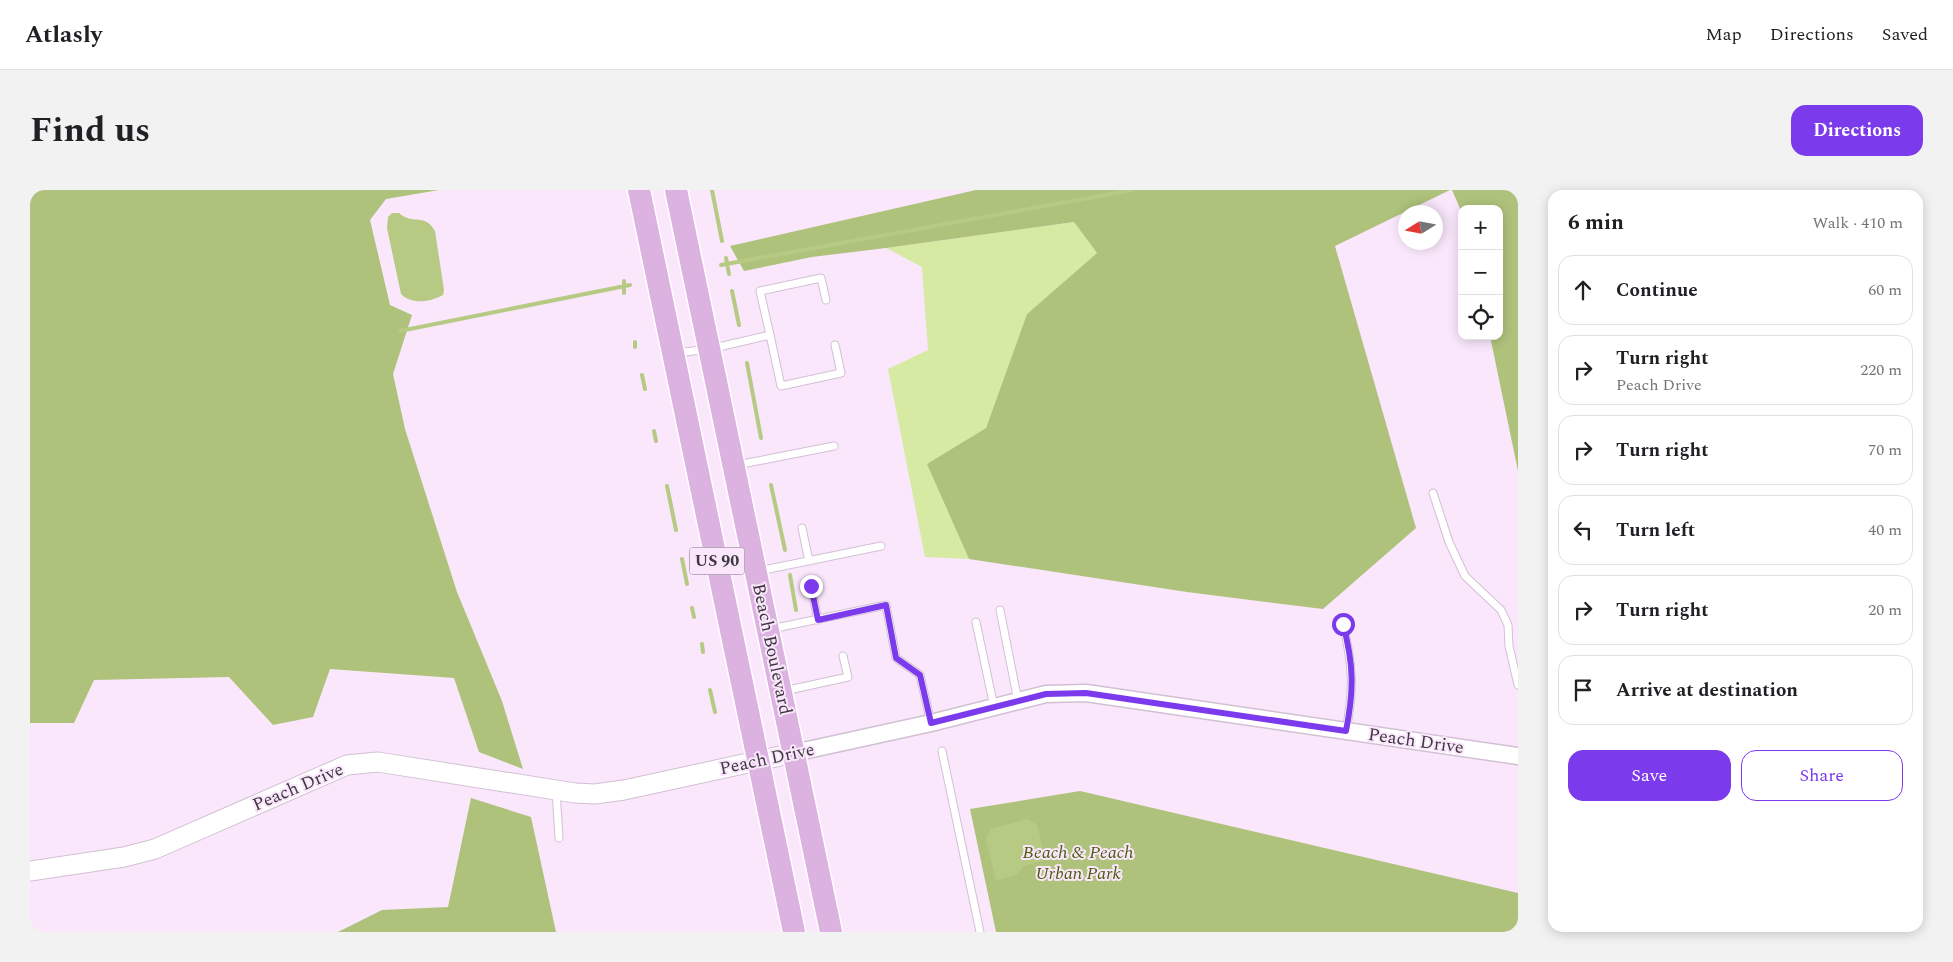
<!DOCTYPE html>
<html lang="en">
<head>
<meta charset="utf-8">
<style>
	:root { --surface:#fff; --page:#f2f2f2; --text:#202124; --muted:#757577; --line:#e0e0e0; --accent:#7c3aed }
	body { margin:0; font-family:Spectral,serif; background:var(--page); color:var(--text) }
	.controls { position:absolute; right:15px; top:15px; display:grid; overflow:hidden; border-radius:10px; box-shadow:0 2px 12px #0003 }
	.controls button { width:45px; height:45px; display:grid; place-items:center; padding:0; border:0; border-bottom:1px solid var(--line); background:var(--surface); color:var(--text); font:25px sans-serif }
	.compass { position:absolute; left:1368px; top:15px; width:45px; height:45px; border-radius:50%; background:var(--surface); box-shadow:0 2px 12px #0003; rotate:259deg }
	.stop { position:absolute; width:15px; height:15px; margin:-11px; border:4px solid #7c3aed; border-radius:50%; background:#fff }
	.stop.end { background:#7c3aed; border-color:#fff; box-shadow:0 1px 5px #0008 }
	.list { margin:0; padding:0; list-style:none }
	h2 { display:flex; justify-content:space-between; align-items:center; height:65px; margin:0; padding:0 20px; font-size:21px }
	h2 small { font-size:16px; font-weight:400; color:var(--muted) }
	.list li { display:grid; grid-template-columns:32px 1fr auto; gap:15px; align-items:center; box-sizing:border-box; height:70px; margin:0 10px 10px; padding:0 10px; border:1px solid var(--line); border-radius:15px }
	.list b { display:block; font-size:19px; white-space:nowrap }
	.list p { margin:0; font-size:16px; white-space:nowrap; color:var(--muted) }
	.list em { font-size:16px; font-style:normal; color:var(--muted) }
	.actions { display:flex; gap:10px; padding:15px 20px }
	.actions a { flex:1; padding:11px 0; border:1px solid var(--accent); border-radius:15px; text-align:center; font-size:18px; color:var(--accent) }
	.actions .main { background:var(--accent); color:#fff }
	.icon { flex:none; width:28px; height:28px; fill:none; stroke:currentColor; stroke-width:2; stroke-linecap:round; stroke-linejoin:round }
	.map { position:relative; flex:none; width:1488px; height:742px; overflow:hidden; border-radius:15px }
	header { display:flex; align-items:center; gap:30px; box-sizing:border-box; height:70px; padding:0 25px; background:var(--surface); border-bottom:1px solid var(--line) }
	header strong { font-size:24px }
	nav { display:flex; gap:28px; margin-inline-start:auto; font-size:18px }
	.intro { display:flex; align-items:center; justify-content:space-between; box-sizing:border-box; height:120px; padding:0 30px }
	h1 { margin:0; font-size:35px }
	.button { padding:12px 22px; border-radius:15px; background:var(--accent); color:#fff; font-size:18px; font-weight:700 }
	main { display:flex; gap:30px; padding:0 30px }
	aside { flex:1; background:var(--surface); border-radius:15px; box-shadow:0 2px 12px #0003 }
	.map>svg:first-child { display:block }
</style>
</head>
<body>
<header>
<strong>Atlasly</strong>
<nav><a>Map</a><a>Directions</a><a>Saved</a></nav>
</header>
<div class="intro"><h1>Find us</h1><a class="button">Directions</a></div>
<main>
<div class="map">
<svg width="1488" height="742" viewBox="0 0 1488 742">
	<rect width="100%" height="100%" fill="#fae7fc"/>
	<path fill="#d7eaa4" d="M1044,32L1067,63L997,124L956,238L898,274L939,369L895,367L858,179L898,160L892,77L856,58Z"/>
	<path fill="#afc27c" d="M0,0H409L356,9L340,30L360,115L382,125L363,184L375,239L427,402L472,511L493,579L449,562L424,488L300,479L283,527L243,535L199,487L64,490L44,533H0Z
		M946,0H1420L1305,56L1386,338L1293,419L1157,402L939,369L897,274L956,238L997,124L1067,63L1044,32L856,58L782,67L714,81L700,56Z
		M1422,0H1488V281L1460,146H1469V19H1432V23Z
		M1050,601L1488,703V742H966L940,619Z
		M441,608L501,627L526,742H308L352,720L418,717Z"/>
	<path fill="#b7ca84" d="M362,23H369C384,36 394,22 405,41L414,100L413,105C401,112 381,115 371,104L357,38L358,27Z
		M997,629L1007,635L1014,662L1012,671L993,676L988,684L966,691L956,649L960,639Z"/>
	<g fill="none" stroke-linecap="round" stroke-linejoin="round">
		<path stroke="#b7ca84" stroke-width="4" d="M682,0L692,51
			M696,68L699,84
			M691,75L1102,0
			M702,101L709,135
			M594,103V91
			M370,141L600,95
			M605,152V157
			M717,173L731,248
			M612,185L615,199
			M624,241L626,251
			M741,295L755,360
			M637,296L646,340
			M652,369L657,394
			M760,385L766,420
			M662,418L664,427
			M672,454L673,462
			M680,500L685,522"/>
		<defs>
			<path id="service" d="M740,145L730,101L791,88L796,110
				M646,163L680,159L740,145L751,196L811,183L805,155
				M707,275L804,256
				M1403,303L1419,352L1435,386L1471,420L1478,435L1479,456L1488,495
				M772,338L779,371
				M729,381L851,356
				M781,396L788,430
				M970,420L988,511
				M946,432L964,517
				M1313,434C1323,475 1324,499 1316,541
				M741,439L856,415L866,468L890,485L901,533
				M754,501L818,487L813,466
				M912,561L950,742
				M526,601L529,648"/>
			<path id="tertiary" d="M764,563L901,533L1016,504L1056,503L1488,566"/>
			<path id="secondary" d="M0,681L94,667L125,659L317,575L348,572L545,603L565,604L594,600L764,563"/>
			<path id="trunk" d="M609,0L764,742
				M646,0L801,742"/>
		</defs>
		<use href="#service" stroke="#d1c0d3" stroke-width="9"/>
		<use href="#tertiary" stroke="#d1c0d3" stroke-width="19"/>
		<use href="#secondary" stroke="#d1c0d3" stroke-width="21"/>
		<use href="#trunk" stroke="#fff" stroke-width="25"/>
		<use href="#service" stroke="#fff" stroke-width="7"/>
		<use href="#tertiary" stroke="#fff" stroke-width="16"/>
		<use href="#secondary" stroke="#fff" stroke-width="19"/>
		<use href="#trunk" stroke="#dbb2e0" stroke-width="22"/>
	</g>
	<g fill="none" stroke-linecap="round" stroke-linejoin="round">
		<path stroke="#7c3aed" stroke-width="6" d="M781,396L788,430L856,415L866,468L890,485L901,533L1016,504L1056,503L1316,541C1324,500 1324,475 1313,434"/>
	</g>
	<g text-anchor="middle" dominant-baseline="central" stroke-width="4" stroke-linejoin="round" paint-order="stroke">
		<rect fill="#fae7fc" stroke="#776c78" stroke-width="1" x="659.5" y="357.5" width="55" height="27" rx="4"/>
		<g font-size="16" font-weight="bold" fill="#3f3840">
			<text x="687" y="371">US 90</text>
		</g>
		<g font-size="18" fill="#3f3840" stroke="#fae7fc">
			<text transform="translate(742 459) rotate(78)">Beach Boulevard</text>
			<text transform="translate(1386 551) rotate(8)">Peach Drive</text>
			<text transform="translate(737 569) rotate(-12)">Peach Drive</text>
			<text transform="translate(268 597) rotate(-23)">Peach Drive</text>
		</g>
		<g font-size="18" font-style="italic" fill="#4d5c0e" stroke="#fae7fc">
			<text x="1048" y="662">Beach &amp; Peach<tspan x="1048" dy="21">Urban Park</tspan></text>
		</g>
	</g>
</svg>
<div class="controls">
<button>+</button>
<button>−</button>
<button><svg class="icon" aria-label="locate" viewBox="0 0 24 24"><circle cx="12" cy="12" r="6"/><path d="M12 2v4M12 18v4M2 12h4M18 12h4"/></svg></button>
</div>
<svg class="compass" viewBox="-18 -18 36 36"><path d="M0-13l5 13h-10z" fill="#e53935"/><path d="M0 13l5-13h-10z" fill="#757577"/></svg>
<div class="stop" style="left:1313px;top:434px"></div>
<div class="stop end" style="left:781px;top:396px"></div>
</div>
<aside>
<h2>6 min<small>Walk · 410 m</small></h2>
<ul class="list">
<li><svg class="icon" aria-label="ahead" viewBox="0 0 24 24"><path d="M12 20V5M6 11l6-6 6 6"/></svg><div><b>Continue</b></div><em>60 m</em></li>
<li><svg class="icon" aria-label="right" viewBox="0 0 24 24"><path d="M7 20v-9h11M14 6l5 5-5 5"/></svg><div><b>Turn right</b><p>Peach Drive</p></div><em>220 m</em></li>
<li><svg class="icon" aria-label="right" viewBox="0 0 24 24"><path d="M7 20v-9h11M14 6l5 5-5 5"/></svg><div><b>Turn right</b></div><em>70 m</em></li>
<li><svg class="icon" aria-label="left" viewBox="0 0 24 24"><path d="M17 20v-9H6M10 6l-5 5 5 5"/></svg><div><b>Turn left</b></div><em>40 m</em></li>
<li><svg class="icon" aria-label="right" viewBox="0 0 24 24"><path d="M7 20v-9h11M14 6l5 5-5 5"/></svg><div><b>Turn right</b></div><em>20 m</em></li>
<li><svg class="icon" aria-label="arrive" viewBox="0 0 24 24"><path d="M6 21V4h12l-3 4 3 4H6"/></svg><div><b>Arrive at destination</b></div></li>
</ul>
<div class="actions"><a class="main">Save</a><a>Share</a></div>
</aside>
</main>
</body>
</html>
